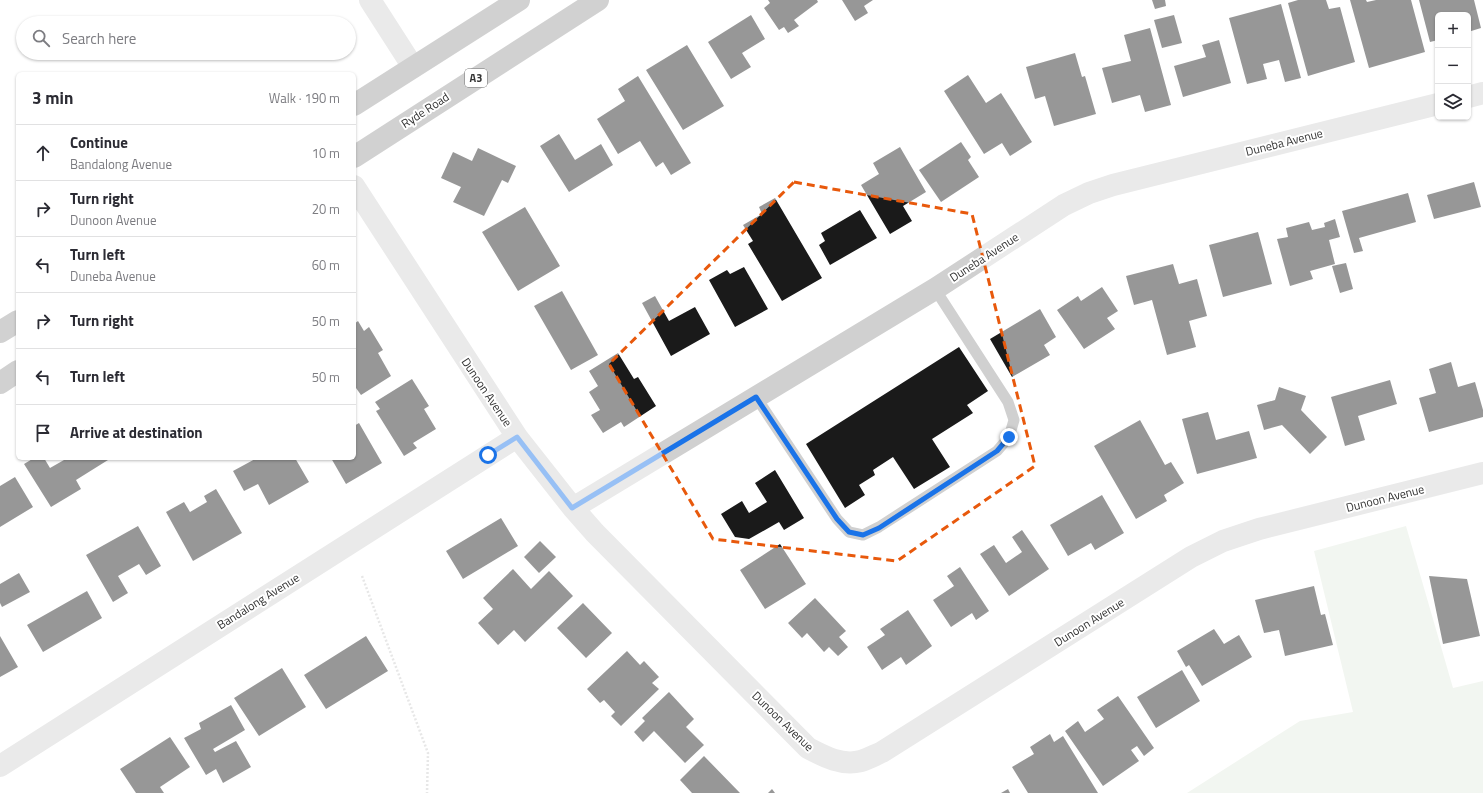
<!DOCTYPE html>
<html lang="en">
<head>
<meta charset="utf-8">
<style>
	:root { --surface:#fff; --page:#f7f7f7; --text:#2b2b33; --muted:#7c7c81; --line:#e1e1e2 }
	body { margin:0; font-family:"Titillium Web",sans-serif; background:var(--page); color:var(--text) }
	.controls { position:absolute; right:12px; top:12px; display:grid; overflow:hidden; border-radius:6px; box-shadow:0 1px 3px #0004 }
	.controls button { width:36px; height:36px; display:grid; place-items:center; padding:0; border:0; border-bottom:1px solid var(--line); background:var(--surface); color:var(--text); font:20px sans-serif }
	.stop { position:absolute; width:12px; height:12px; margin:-9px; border:3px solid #1a73e8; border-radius:50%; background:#fff }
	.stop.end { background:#1a73e8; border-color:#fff; box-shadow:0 1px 4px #0008 }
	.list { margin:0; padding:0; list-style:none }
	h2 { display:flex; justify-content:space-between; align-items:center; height:52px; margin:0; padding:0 16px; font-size:17px }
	h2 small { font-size:13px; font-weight:400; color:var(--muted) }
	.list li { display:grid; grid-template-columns:26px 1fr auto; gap:12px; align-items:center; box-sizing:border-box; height:56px; padding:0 16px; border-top:1px solid var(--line) }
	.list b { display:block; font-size:15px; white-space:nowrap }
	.list p { margin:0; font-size:13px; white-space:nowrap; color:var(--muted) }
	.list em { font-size:13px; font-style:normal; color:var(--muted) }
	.icon { flex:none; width:22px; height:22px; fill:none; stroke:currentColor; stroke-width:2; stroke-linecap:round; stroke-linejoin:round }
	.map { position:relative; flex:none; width:1483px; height:793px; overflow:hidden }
	.search { position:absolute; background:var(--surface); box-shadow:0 1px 3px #0004; left:16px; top:16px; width:340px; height:44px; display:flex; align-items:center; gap:10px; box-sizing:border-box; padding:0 14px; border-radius:22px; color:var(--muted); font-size:15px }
	.panel { position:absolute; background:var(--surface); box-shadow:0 1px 3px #0004; left:16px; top:72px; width:340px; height:388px; border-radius:6px }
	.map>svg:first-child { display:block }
</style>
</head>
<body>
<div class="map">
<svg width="1483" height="793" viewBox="0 0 1483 793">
	<rect width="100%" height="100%" fill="#fff"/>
	<path fill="#e3ebdf" d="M1406,526L1453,688L1483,681V793H1187L1300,721L1353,712L1314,551Z"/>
	<path fill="#1a1a1a" d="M768,0H817L818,2L794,20L799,26L788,33L784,27L779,30L764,8L770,3Z
		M842,0H873L864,6L868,13L855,21Z
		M1152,0H1165L1166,6L1155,9Z
		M1298,0H1326L1329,9L1340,7L1355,62L1308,76L1288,3Z
		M1350,0H1366L1367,2L1376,0H1411L1425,52L1369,68Z
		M1419,0H1474L1481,28L1468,32V15H1438V40L1430,42Z
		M1281,4L1301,78L1285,82L1279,60L1263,64L1267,79L1247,84L1229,18Z
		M751,15L765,39L742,53L751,67L731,79L708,42Z
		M1174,15L1182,43L1162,48L1154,20Z
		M1150,28L1171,105L1145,112L1140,95L1112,103L1102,68L1131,61L1124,35Z
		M1219,40L1231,83L1183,97L1174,66L1206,57L1202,45Z
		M687,45L724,106L683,130L646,70Z
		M1075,53L1082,77L1085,76L1096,114L1054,126L1045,96L1035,99L1026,67Z
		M968,75L986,103L1001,93L1032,142L1010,156L1002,143L984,154L944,91Z
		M638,76L691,163L671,175L663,162L656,167L640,141L618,154L597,119L625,101L618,89Z
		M559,134L575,160L601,144L613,165L569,192L540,146Z
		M961,142L971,157L968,160L979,177L941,202L919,170Z
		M900,147L926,192L903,206L912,221L890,234L861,185L879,174L873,163Z
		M478,148L516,166L508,183L502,180L484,216L453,202L461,187L441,178L453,152L472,161Z
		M1474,182L1481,207L1434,219L1427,195Z
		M1408,193L1416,222L1359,238L1363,251L1354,253L1342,211Z
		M775,198L822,278L782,301L748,244L753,241L743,225L762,214L759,207Z
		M525,207L560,266L518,291L482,232Z
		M860,210L877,238L830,265L819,245L825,241L821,233Z
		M1335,219L1340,237L1329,240L1335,264L1310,271L1313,279L1290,286L1277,239L1288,237L1286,228L1309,222L1312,230L1325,227L1324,223Z
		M1258,232L1272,284L1223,297L1209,245Z
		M1346,263L1353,289L1340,293L1332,266Z
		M1173,264L1179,284L1197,279L1207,316L1189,321L1196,347L1167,355L1152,300L1134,305L1126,276Z
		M744,267L768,309L735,327L709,280L727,270L730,274Z
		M1102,287L1118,311L1107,318L1115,329L1084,349L1057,310L1078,296L1081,301Z
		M562,291L598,355L571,370L534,306Z
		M655,296L669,321L695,307L710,334L671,356L642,303Z
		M1040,309L1056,337L1044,345L1050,355L1012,377L990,339Z
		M358,321L364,331L369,327L383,350L378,353L391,376L361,395L356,388L354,389V324Z
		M959,347L988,391L967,405L973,413L932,439L950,467L914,489L893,457L873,470L875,475L859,485L865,495L845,508L806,444Z
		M618,353L634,379L638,377L656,406L624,427L621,422L603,433L591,415L600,410L589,392L598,386L589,371Z
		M1451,362L1458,387L1475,382L1483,410V417L1429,432L1419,398L1436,393L1429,369Z
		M412,379L429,406L424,409L436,429L413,443L417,448L404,456L376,411L380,409L375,402Z
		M1390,380L1397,404L1358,416L1365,440L1345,446L1331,397Z
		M1279,387L1306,396L1301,410L1327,437L1310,454L1282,425L1264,430L1257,405L1275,400Z
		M1208,412L1216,440L1249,431L1257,458L1197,474L1182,419Z
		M1140,420L1165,465L1171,462L1184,483L1164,495L1167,501L1136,519L1094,446Z
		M359,423L382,463L346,484L331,458H354V426Z
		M34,458H44L50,468L64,460L62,458H107L108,460L76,480L81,489L51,507L24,464Z
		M257,458H295L309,482L269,505L258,484L244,491L233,471Z
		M775,470L804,518L784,530L779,522L749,539L735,537L721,514L742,501L749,513L767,502L755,483Z
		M15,477L33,507L0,527V486Z
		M216,489L242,533L193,561L166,512L184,502L190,512L207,502L204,496Z
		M1102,495L1124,533L1095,550L1091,543L1068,556L1050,525Z
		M501,518L518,546L463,579L446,551Z
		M138,526L161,566L146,575L139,564L118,576L128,593L113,602L86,555Z
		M1022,530L1049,569L1009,596L980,554L994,545L1006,563L1022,552L1012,537Z
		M540,541L556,557L539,573L524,557Z
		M780,544L806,584L765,609L740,570Z
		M960,567L989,611L976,620L972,613L951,627L933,600L954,586L947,576Z
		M513,569L531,589L549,571L573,596L525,642L514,630L498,645L478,623L493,609L483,598Z
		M19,573L30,592L2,607L0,603V584Z
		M1429,576L1467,579L1480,636L1443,644Z
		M1314,586L1321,615L1325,614L1333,645L1285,656L1279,630L1264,633L1255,600Z
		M87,591L102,618L43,652L27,625Z
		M815,598L846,631L839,637L848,647L838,656L829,647L824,652L807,633L802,638L788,623Z
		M583,603L612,633L586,658L557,628Z
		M908,610L932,646L906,665L901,657L882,670L867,647L885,635L880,629Z
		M1214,629L1224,644L1239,635L1252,657L1202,686L1189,665L1186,667L1177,651Z
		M0,636L18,667L0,677Z
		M366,636L388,671L326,709L304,675Z
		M627,651L640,665L644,661L659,677L652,683L659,689L621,726L611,716L615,712L604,700L600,703L587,689Z
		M282,668L306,707L259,736L234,698Z
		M1182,670L1200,701L1156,728L1137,697Z
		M669,692L694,719L686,727L704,745L685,763L654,731L643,742L634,732L645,721L642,718Z
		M1118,696L1154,748L1144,756L1137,746L1131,750L1139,761L1103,786L1065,731L1078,721L1085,732L1104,719L1097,710Z
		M231,705L245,730L213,749L215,752L236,741L251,767L223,783L216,769L206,775L184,738L201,729L199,723Z
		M1050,734L1054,742L1063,736L1098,793H1028L1012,767L1034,754L1030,747Z
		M170,737L190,767L160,787L164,793H136L120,769Z
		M704,756L740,793H692L680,780Z
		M772,789L775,793H768Z
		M1008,789L1010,793H1001Z"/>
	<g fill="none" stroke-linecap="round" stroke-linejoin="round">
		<path stroke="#cacaca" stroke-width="2.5" stroke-dasharray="2 2" stroke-linecap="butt" d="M362,576L428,753L427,793"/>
		<path stroke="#d0d0d0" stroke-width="11" d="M756,397L837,519L849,532L863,535L879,527L997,451L1009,437L1014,420L1008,402L935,289"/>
		<path stroke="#d0d0d0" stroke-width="22" d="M370,0L413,67
			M1468,97L1483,93
			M354,186L517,437L573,508L595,533L808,748C825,757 842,766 861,761C868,759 875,755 882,752L1191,557L1223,541L1259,529L1483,473
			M573,508L935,289L1064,205L1089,193L1113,185L1438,104
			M0,766L517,437"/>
		<path stroke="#9a9a9a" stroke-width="22" d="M354,105L519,0
			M354,157L598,0
			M0,332L18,321
			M0,383L18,371"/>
	</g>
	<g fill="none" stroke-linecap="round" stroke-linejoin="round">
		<path stroke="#1a73e8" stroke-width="5" d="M488,455L517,437L572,508L756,397L837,519L849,532L863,535L879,528L997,451L1009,437"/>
	</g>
	<path d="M0 0H1483V793H0ZM794,182L972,214L1035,466L897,561L713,539L609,364Z" fill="#fff" fill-opacity=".55" fill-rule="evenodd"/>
	<path fill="none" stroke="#e8590c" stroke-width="3" stroke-dasharray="8 5" stroke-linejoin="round" d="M794,182L972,214L1035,466L897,561L713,539L609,364Z"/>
	<g text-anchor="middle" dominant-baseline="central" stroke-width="4" stroke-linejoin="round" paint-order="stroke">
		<rect fill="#fff" stroke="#707070" stroke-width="1" x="465" y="69" width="22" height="18" rx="3"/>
		<g font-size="11" font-weight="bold" fill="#333">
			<text x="476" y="78">A3</text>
		</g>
		<g font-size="12" fill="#333" stroke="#fff">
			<text transform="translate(425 110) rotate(-33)">Ryde Road</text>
			<text transform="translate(1284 142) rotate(-14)">Duneba Avenue</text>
			<text transform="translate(984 257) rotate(-33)">Duneba Avenue</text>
			<text transform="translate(487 392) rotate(56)">Dunoon Avenue</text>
			<text transform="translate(1385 498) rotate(-14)">Dunoon Avenue</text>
			<text transform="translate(258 601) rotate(-32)">Bandalong Avenue</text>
			<text transform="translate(1089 622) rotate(-32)">Dunoon Avenue</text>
			<text transform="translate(783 721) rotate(44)">Dunoon Avenue</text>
		</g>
	</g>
</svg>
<div class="controls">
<button>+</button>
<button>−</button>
<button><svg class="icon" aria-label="layers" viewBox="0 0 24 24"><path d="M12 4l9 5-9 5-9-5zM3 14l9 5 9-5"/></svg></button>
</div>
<div class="stop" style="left:488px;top:455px"></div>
<div class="stop end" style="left:1009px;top:437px"></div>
<div class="search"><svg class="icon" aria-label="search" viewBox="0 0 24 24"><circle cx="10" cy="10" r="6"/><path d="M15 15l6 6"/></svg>Search here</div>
<section class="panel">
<h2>3 min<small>Walk · 190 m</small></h2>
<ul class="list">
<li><svg class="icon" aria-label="ahead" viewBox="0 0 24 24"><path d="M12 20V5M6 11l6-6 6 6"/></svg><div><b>Continue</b><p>Bandalong Avenue</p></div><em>10 m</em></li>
<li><svg class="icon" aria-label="right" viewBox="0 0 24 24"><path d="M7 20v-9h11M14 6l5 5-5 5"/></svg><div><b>Turn right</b><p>Dunoon Avenue</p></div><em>20 m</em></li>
<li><svg class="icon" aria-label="left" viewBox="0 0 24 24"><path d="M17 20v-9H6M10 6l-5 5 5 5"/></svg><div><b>Turn left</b><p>Duneba Avenue</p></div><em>60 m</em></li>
<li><svg class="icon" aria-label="right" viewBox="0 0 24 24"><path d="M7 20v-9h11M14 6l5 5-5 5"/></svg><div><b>Turn right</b></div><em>50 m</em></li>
<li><svg class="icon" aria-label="left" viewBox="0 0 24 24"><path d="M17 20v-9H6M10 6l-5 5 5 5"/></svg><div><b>Turn left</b></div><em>50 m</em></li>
<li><svg class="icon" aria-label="arrive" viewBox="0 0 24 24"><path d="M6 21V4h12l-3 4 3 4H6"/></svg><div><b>Arrive at destination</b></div></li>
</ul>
</section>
</div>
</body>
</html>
